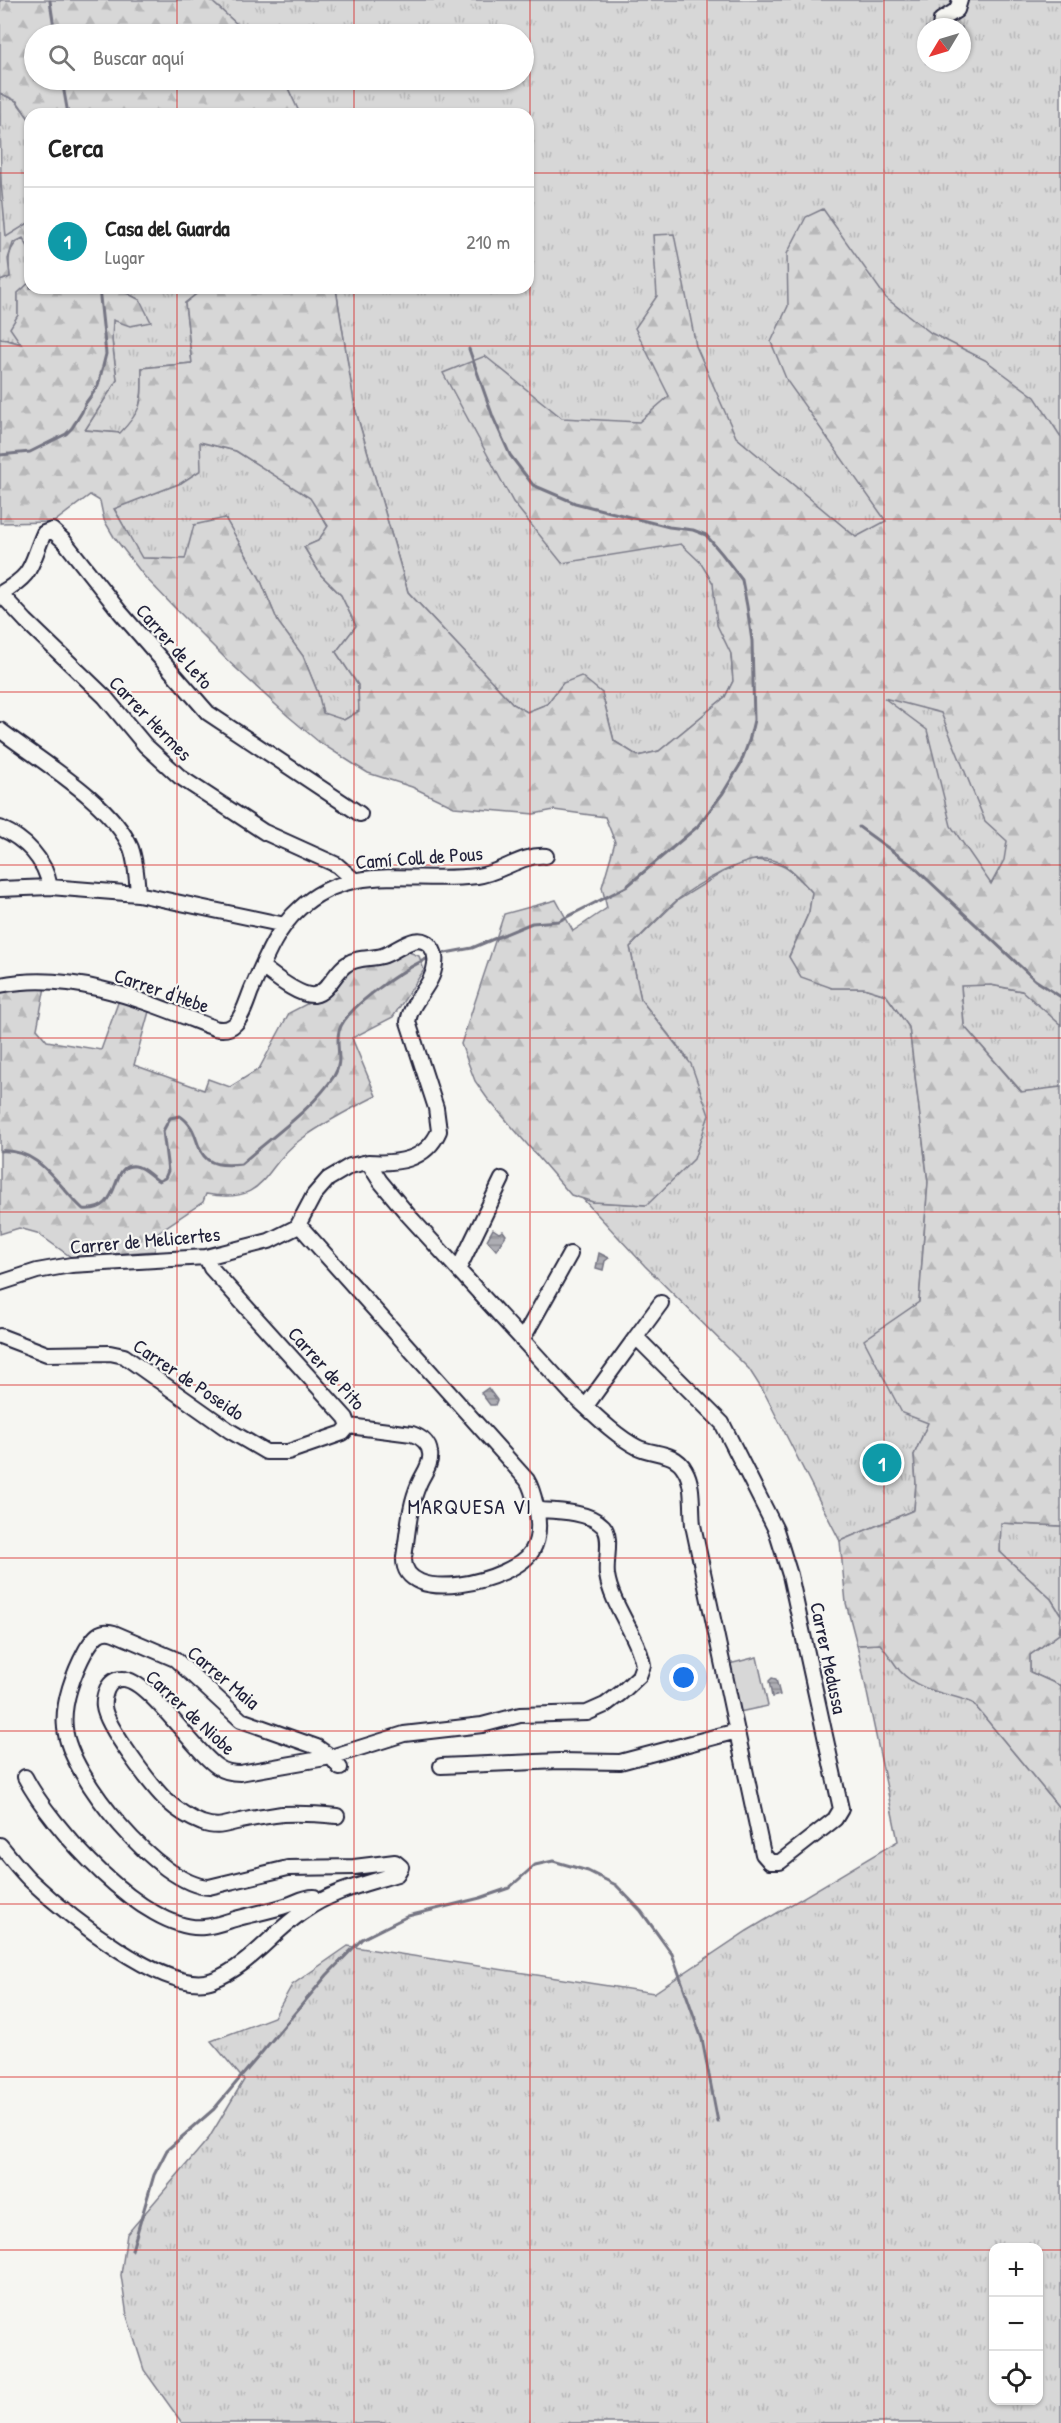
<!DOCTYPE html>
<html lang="es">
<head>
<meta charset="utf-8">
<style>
	:root { --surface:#fff; --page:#f6f6f6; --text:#222; --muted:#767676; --line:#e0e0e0; --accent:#22223b }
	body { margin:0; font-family:"Patrick Hand",sans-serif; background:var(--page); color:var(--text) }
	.controls { position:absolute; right:18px; bottom:18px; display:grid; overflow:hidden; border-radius:12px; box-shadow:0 2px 4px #0004 }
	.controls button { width:54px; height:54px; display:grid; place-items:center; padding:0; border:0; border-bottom:2px solid var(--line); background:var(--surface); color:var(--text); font:30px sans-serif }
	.compass { position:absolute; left:917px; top:18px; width:54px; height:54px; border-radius:50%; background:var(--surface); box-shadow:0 2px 4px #0004; rotate:232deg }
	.you { position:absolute; left:684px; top:1678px; width:21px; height:21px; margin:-15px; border:4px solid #fff; border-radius:50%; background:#1a73e8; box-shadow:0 0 0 9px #1a73e833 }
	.badge { display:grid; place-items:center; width:39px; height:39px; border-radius:50%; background:var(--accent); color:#fff; font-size:20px; font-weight:700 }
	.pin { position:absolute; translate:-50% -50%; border:3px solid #fff; box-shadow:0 2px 6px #0006 }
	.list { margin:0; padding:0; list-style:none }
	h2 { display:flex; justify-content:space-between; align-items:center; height:78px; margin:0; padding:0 24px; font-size:26px }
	h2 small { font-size:20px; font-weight:400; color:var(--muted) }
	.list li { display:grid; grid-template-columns:39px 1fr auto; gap:18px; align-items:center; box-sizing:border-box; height:108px; padding:0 24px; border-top:2px solid var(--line) }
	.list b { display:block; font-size:22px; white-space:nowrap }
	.list p { margin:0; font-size:20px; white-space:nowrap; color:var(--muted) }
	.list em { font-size:20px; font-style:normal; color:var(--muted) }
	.icon { flex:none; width:33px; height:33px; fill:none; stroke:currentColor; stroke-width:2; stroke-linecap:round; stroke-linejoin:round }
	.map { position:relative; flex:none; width:1061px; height:2423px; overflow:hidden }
	.search { position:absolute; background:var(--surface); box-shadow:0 2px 4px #0004; left:24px; top:24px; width:510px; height:66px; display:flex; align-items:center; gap:15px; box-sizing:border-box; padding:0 21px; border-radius:33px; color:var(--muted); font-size:22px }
	.panel { position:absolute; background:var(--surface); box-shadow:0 2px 4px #0004; left:24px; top:108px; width:510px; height:186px; border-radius:18px }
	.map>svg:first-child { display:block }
</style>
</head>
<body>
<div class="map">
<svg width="1061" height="2423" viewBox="0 0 1061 2423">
	<defs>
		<pattern id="grass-tufts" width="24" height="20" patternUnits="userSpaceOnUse" patternTransform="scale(1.5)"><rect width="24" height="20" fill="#d7d7d7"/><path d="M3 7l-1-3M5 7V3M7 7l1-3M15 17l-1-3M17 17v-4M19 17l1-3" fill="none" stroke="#b8b8b9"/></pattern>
		<pattern id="forest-firs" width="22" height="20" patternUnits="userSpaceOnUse" patternTransform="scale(1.5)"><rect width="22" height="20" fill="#d7d7d7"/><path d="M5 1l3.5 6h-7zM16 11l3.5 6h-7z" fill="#b8b8b9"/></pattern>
		<pattern id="water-rules" width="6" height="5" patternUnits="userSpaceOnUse" patternTransform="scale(1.5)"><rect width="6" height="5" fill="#adadb3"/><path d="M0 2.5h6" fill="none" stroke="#8c8c93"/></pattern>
	</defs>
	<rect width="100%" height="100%" fill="#f6f6f2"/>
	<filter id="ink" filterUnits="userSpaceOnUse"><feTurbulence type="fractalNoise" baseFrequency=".0167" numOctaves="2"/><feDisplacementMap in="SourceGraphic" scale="12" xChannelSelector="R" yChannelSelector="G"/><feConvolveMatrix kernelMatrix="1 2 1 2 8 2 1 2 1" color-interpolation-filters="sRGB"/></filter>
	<g filter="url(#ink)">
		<path fill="url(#grass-tufts)" stroke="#7c7c89" stroke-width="1.5" fill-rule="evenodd" d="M210,0H1061V1087L1022,1092L964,1026L961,985H991L1021,991L731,655L733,681L725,697L659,751L638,756L614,741L602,693L563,683L547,704L527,712L513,704L408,592L355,408L336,289L528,288V114H300L284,80H524V34H248ZM926,27H962V63H926Z
			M0,93L16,101L30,120V222L6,238L1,194Z
			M23,237L30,250V282L18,293V315L22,344L0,338V281L10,277C8,260 7,247 23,237Z
			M117,288H218L199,292L185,303L192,363L142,368V392L138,413L121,433L85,430L117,380L112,340L113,320L140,300Z
			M200,442L236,451L311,498L328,527L318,541L304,547L321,575L341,595L356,626L336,652L358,685L359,711L344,720L323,714L318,693L303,656L278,622L260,579L225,518L185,559L141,558L114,508L181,483Z
			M749,860C782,860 790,868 812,892L809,912L789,956L831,988H864L886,995L909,1027L928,1182L919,1302L928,1423L914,1455L916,1483L914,1510L840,1541L765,1394L749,1369L645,1266L582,1198L593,1202L647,1205L688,1059L641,1000L630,947L678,900L723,872Z
			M1000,1523L1061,1526V1615L1051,1599L1000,1552Z
			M1061,1626V1686L1030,1672V1655L1059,1634Z
			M880,1644L933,1691L959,1697L973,1703L1061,1810V2423H182L144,2370L127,2316L121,2275L127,2234L209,2138L244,2080L211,2041L274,2017L292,1985L348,1946L654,1993L747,1931L898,1841L857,1645ZM994,2248H1038V2400H994Z"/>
		<path fill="url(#forest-firs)" stroke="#7c7c89" stroke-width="1.5" fill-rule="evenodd" d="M0,0H210L248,34H34V80H284L300,114H30V120L17,101L0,93Z
			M0,171L6,237L30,222V250L23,238L13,243L8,259L10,277L0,281Z
			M823,209L886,298L931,333L985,360L1035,397L1061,437V1025L1022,991L991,985L961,986L964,1026L1021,1092L1061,1087V1526L1001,1523L1000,1552L1051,1599L1061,1615L1059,1634L1030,1655V1672L1061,1686V1810L973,1703C949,1693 919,1692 900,1671C893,1662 888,1653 880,1644L857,1645L846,1603L840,1541L914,1510L916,1483L914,1455L928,1423L902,1413L864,1340L919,1302L928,1182L909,1027L886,995L864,988H832L801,977L789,957L809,912L812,892C801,880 789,865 772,860C748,853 695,885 676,901C660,915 645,932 630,947L641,1000L691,1064L709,1115L694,1159L647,1205L593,1202L571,1195L487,1098L475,1081L461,1044L504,914L556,900L573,931L607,908L602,887L615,842L605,817L554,810L534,814L454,807L412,787L368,773L355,765L319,742L288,716L227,660L174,607L144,576L114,537L104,520L100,501L90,495L54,522L0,523V338L21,344L10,328L18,315V293L30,282V288H117L140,300L151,322L130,326L113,320L112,340L117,380L85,430L120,433C144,408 142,402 142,368L192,363L185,303L199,292L218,288H338L336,289L355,408L408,592L513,704L527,712L547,704L563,683L581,676L602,693L614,741L638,756L659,751L725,697L733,681L731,654L717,625L713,583L700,562L681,544L562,563L513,502L443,373L485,356L562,418L639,422L669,396L635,328L657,296L653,235L674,234L696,346L736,437L856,537L886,521L787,381L771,342L788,306L787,254L806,217ZM200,442L236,451L310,498L328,526L318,541L304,547L321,575L341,595L356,626L336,652L358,685L359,711L344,720L323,713L318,693L303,656L278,622L260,579L225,518L194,525L185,559L142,558L114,509L181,483L201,470ZM884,698L941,713L985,821L1007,841L1004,860L991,884L951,826L927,730Z
			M409,952L419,956L424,970L393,1017L352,1038L376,1096C350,1109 324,1123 300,1140C263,1166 268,1206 206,1194L203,1202L154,1235L155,1251L71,1257L37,1233L19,1228L0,1234V991L10,988L45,987L37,1029L47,1041L101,1050L119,1000L150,1008L134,1065L204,1090L208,1079L230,1087L259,1069L289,1013L326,994L349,970L385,962Z"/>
		<path fill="#d7d7d7" stroke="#7c7c89" stroke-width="1.5" d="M757,1657L768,1706L739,1712L729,1664Z"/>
		<path fill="url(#water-rules)" stroke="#757583" stroke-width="1.5" d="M493,1229L499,1233L503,1231L506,1235L496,1250L487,1240Z
			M599,1253L609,1258L605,1261L603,1270L596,1268Z
			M488,1388L497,1400L495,1405H490L481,1393Z
			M772,1678L776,1679L780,1695L772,1697L769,1681Z"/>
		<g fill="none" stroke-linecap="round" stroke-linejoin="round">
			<path stroke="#757583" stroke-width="3" d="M50,1L55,34
				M62,80L68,114
				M0,455L30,452L66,434L72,428L82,412L85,404L98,386L106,354L99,288
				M859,827L913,866L1035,980L1061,997
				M440,954L472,948L532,923L559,921L626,887L697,827L723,793L740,765L749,741L754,720L752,641L747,606L742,580L722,554L706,535L693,530L669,527L575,503L533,485L510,455L493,417L469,349
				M0,1151C41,1148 57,1186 83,1209C124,1213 108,1163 135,1166C144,1167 151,1177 159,1181L165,1178L168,1171L163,1131L170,1118L180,1116C208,1134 185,1171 241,1164C271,1137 313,1109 334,1076C344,1061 335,1046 339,1031C346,1006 407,967 431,957
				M132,2250L154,2175L167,2150L214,2109L327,1975L362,1939L408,1916L480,1898L509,1888L535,1865L553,1861L588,1871L616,1885L641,1911L672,1954L702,2039L718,2122"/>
			<defs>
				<path id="minor" d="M940,27L941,20L957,10L960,0
					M0,593L26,621L105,697L145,745L180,777L264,832L337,865L354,880
					M1,593C35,573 29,567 44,533L52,530L64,541L120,612L208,713L360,814
					M0,730C39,760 112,803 131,848C136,862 137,879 138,894
					M0,828C25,839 45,859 50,887
					M0,889L50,887L138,894L285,925
					M262,967C273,975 299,997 314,995C329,992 335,971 347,964C357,957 371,959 382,956C397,952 418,929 431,947C435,952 436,958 435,964C433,986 411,1000 408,1022L436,1108L439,1131C426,1161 397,1164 368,1162L380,1181L409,1216L572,1394C591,1411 615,1436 637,1447C653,1455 675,1451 685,1470C694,1485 691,1508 693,1525L763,1854L770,1862H780L835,1819L841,1809L790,1575L776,1530L722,1423L636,1337L586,1406
					M0,985C75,970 146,1002 214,1028C222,1030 229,1030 235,1024C243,1016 247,1001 251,991C263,964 276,929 299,909C350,861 415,884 477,876C502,873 521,854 546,856
					M299,1225L527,1480C532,1488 534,1497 536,1506C539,1521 540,1538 532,1551C514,1581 401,1608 404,1557C408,1533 409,1506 419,1484C423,1474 432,1464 430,1453C429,1443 421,1437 412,1434L349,1426
					M206,1257L211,1268L346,1418L349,1426
					M459,1268L502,1179
					M0,1283L37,1271L71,1265L206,1257L269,1241L297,1227L314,1195L328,1179L350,1166L368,1162
					M0,1336L47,1354L110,1353L124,1356L230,1431L266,1452H288L343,1433L349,1426
					M636,1337L661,1303
					M522,1340L570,1254
					M441,1766L559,1761L620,1762L737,1731
					M25,1777C50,1826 145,1933 204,1927C215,1926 225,1922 235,1919C252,1914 271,1911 288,1905C297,1902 304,1897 314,1897L317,1902
					M337,1816C318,1814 301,1813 282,1814C269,1816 254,1818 241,1821C224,1824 220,1829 202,1823C189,1818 177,1810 167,1801C152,1787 106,1726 104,1707C103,1701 105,1694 107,1689C110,1683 115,1679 122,1679C148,1678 194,1752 218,1767C225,1772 232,1773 240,1773L331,1757L340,1768
					M0,1845C10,1857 19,1869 30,1880C63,1911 167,1998 213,1980C250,1966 272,1932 304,1911C332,1891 365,1884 397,1874L401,1867L395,1862L354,1867L288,1868L209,1887C160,1886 69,1776 65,1728C62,1703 74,1672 86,1650C93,1639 99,1628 114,1633L175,1659L241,1720L317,1747L331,1757L404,1734L482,1725L520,1715L587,1713L605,1705L621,1693L639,1676L643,1665C637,1633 612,1607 607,1575C605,1560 613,1537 603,1526C589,1511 556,1511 537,1510"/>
			</defs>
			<use href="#minor" stroke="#22223b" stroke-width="18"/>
			<use href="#minor" stroke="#f6f6f2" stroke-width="14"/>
		</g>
	</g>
	<path fill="none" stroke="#d62828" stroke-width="1.5" stroke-opacity="0.55" d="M177,0V34M354,0V34M530,0V2423M707,0V2423M884,0V2423M177,80V114M354,80V114M0,173H30M528,173H1061M177,288V2423M354,288V2423M0,346H1061M0,519H1061M0,692H1061M0,865H1061M0,1038H1061M0,1212H1061M0,1385H1061M0,1558H1061M0,1731H1061M0,1904H1061M0,2077H1061M0,2250H994M1038,2250H1061"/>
	<g text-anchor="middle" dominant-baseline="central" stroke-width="4.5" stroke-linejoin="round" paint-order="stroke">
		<g font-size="20" fill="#22223b" stroke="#f6f6f2">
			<text transform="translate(175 646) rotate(49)">Carrer de Leto</text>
			<text transform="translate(151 718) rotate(46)">Carrer Hermes</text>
			<text transform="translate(419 857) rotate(-4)">Camí Coll de Pous</text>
			<text transform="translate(162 990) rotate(19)">Carrer d'Hebe</text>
			<text transform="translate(145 1240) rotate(-5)">Carrer de Melicertes</text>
			<text transform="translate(327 1368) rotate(48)">Carrer de Pito</text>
			<text transform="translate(189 1379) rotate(34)">Carrer de Poseido</text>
			<text transform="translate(829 1658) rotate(78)">Carrer Medussa</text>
			<text transform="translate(224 1677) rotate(40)">Carrer Maia</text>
			<text transform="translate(191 1712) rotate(43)">Carrer de Niobe</text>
		</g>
		<g font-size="21" letter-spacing="1.5" fill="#22223b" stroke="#f6f6f2">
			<text x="470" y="1506">MARQUESA VI</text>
		</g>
	</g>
</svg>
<div class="controls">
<button>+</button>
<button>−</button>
<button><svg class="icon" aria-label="locate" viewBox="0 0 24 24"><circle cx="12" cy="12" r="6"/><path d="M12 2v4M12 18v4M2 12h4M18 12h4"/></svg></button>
</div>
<svg class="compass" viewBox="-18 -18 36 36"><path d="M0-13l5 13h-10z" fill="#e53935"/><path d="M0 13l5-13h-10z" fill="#767676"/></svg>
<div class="you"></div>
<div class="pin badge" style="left:882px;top:1463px;background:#0f9aa8">1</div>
<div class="search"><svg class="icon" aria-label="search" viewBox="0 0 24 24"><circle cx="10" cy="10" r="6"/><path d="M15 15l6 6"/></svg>Buscar aquí</div>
<section class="panel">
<h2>Cerca<small></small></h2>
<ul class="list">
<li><span class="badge" style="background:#0f9aa8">1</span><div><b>Casa del Guarda</b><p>Lugar</p></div><em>210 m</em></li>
</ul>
</section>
</div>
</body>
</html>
